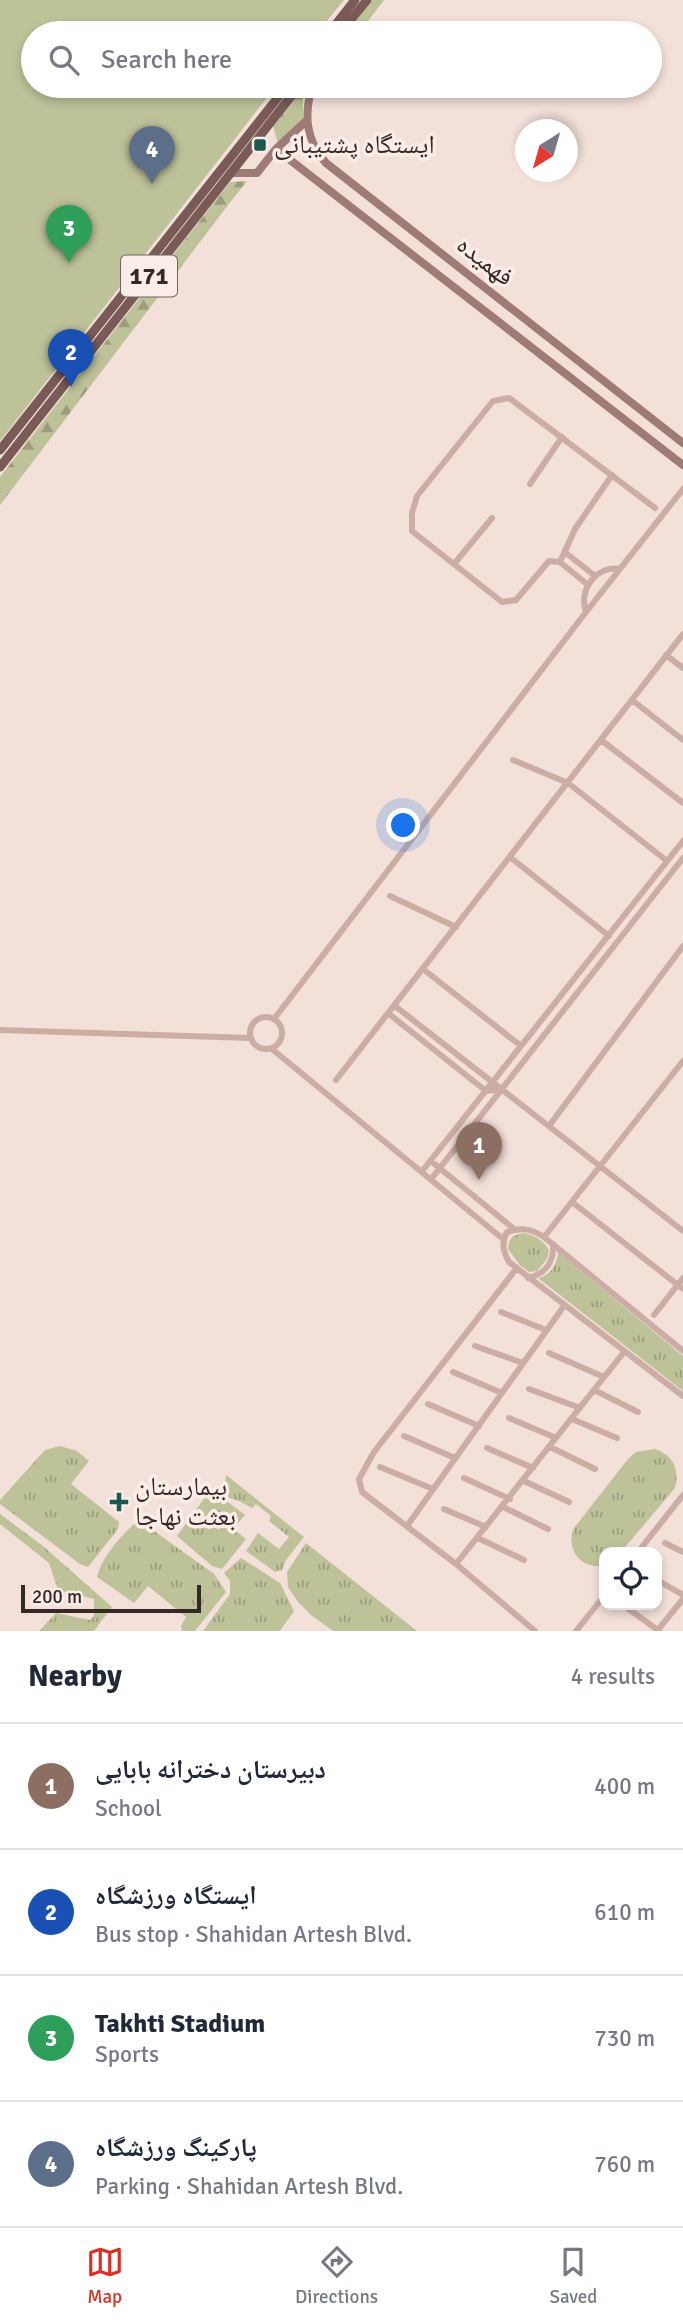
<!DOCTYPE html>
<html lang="en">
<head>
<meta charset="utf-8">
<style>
	:root { --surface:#fff; --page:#f6f6f7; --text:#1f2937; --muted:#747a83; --line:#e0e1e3; --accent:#d93025 }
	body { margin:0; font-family:Signika,"Noto Naskh Arabic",sans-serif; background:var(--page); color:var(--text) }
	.controls { position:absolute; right:21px; bottom:21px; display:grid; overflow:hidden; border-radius:14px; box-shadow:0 4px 10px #0003 }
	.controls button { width:63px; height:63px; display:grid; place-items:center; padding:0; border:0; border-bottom:2px solid var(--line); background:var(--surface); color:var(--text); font:35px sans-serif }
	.compass { position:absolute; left:515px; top:119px; width:63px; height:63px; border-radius:50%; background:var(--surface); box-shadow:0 4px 10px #0003; rotate:217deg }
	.scale { position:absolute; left:21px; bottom:18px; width:180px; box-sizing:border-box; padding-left:7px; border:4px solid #362826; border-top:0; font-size:19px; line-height:24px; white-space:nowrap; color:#362826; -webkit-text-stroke:5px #faece6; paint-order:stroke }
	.you { position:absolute; left:404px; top:826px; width:24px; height:24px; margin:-18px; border:5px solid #fff; border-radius:50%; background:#1a73e8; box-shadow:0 0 0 10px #1a73e833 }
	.badge { display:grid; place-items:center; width:46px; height:46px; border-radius:50%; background:var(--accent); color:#fff; font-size:23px; font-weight:700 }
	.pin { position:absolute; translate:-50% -58px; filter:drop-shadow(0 2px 4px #0008) }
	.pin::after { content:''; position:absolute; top:37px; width:24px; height:21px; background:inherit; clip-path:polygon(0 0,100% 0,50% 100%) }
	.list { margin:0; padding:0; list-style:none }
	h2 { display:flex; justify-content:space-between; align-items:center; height:91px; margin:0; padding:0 28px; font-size:30px }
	h2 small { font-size:23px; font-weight:400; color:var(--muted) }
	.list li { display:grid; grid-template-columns:46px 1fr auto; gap:21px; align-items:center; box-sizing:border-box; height:126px; padding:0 28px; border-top:2px solid var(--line) }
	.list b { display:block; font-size:26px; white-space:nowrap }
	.list p { margin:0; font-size:23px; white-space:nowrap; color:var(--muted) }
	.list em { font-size:23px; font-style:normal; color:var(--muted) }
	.icon { flex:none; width:38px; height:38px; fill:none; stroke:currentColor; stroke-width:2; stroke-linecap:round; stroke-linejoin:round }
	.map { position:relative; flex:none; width:683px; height:1631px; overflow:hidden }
	.search { position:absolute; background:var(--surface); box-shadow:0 4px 10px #0003; left:21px; right:21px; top:21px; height:77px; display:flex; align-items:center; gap:18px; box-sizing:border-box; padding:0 24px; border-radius:38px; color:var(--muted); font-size:26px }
	.sheet { height:595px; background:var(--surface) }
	nav { display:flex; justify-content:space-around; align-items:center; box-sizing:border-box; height:98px; border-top:2px solid var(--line); background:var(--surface); font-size:19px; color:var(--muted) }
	nav a { display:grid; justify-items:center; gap:4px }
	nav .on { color:var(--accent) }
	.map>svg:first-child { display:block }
</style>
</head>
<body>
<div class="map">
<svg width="683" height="1631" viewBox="0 0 683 1631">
	<defs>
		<pattern id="grass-tufts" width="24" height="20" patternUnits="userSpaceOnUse" patternTransform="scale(1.75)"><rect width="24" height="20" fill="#bec299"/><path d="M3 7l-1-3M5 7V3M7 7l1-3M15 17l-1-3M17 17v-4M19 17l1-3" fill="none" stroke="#9b9e7d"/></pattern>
		<pattern id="forest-firs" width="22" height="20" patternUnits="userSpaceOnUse" patternTransform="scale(1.75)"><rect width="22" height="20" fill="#bec299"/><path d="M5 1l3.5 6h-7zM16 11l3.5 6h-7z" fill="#9b9e7d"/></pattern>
	</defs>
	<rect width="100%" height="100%" fill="#f2e0d9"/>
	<path fill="url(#grass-tufts)" d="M524,1233C536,1236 543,1240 549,1250L547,1259L537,1271L529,1272L520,1265L508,1249C509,1237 513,1235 524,1233Z
		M558,1252L683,1356V1391L538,1278C551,1275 557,1265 558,1252Z
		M60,1446L77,1451L89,1461L71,1484L119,1522L118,1529L88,1567L80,1564L0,1504V1500L45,1450Z
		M655,1449C673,1455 680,1469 675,1488L621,1552H604V1565C581,1571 565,1548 574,1528L628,1459L636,1452Z
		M226,1475L304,1537L286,1560L282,1570L275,1572L246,1551L258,1533L279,1549L289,1537L269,1521L271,1516L256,1504L252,1508L239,1501L224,1496Z
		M211,1489L245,1515L233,1529L246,1539L222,1569L212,1566L177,1536Z
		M0,1514L43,1546L112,1607L94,1631H39L56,1613L90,1620L94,1616V1599L58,1590L49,1563L0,1524Z
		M135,1523H143L150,1528L214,1574L226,1592L195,1631H182L181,1626L186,1617L148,1586L134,1603L97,1577C102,1557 120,1537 135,1523Z
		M306,1543L417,1631H333L311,1615L298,1602L288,1587L287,1572Z
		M241,1558L280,1583L294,1611L280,1631H203L230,1594V1581L224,1573Z"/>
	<path fill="url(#forest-firs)" d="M372,0H384L359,33H346Z
		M303,91V120L278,143L273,126L297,94Z
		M247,181L228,205L0,505V477L230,182Z"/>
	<path fill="#bec299" d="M0,0H344L317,33H33V86H276L0,441Z"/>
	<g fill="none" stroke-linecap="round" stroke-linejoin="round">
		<path stroke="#cbada5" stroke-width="6" d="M612,475L575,529L560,562L549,561L516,600L502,602L412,531V513L417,496L493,401L509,398L655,508
			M530,484L562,437
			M566,553L595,576
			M560,562L588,585
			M454,564L492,518
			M586,612C578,589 597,565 620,569
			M666,655L683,668
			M632,700L683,740
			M601,740L683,803
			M513,760L568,783L667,861
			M510,857L609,936
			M390,896L456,927
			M423,969L521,1046
			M395,1006L683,1231
			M389,1014L486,1091L502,1089
			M250 1033a16 16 0 1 1 32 0a16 16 0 1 1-32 0Z
			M274,1019L586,612L683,489
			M0,1030L250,1038
			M272,1049L503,1239
			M336,1080L683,634
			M549,1126L683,946
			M431,1161L514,1229
			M423,1170L683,841
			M432,1178L683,858
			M572,1202L683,1289
			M544,1237L683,1061
			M516,1269L374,1452L359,1479L362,1492L456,1564L535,1631
			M528,1278C547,1273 554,1262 553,1244
			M501,1312L546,1330
			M654,1315L683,1278
			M475,1346L523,1363
			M683,1351L544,1237C531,1229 522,1227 507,1232C501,1243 503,1251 509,1262L683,1396
			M549,1353L604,1377
			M453,1372L502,1393
			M529,1389L580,1408
			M594,1390L638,1412
			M428,1404L479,1426
			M509,1418L556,1438
			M572,1419L617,1438
			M404,1436L455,1458
			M550,1447L595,1469
			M487,1448L533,1468
			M380,1467L433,1489
			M464,1478L510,1499
			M524,1481L569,1502
			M503,1507L548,1529
			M444,1509L486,1527
			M407,1526L564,1306
			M478,1538L524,1560
			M665,1543L683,1552
			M638,1552L683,1495
			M456,1564L624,1352
			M657,1580L683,1595
			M623,1605L659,1631
			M576,1631L604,1596
			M657,1631L683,1599"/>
		<path stroke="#9e7b76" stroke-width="8" d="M312,86C304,115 305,139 326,163L683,443
			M276,149L683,465
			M230,173H257L276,149L306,121"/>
		<path stroke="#795a57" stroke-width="9" d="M329,33L355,0
			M340,33L367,0
			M0,450L287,86
			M0,467L299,86"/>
	</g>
	<g fill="#1b594e" stroke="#faece6" stroke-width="2.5">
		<rect x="253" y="138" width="14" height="14" rx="3.5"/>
		<path d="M115.5 1491.5h7v7h7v7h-7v7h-7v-7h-7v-7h7z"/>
	</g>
	<g text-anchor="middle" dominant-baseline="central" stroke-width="7" stroke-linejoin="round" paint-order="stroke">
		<rect fill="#faece6" stroke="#716360" stroke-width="2" x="121" y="255.5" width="56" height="41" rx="5"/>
		<g font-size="24" font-weight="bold" fill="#362826">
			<text x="149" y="276">171</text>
		</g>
		<g font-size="26" fill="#362826" stroke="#faece6" text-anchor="start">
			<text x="274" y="145">ایستگاه پشتیبانی</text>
			<text x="135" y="1487">بیمارستان<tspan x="135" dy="30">بعثت نهاجا</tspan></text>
		</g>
		<g font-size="26" fill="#362826" stroke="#faece6">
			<text transform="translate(485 261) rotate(38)">فهمیده</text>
		</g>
	</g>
</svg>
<div class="controls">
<button><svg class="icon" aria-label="locate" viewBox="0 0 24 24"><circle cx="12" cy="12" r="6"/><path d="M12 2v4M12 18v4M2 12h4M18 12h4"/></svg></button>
</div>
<svg class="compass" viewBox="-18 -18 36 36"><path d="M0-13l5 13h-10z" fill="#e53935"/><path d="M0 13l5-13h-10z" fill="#747a83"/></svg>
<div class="scale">200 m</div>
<div class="you"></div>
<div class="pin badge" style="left:479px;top:1180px;background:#8d6e63">1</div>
<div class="pin badge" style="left:71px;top:387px;background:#1a4fb4">2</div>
<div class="pin badge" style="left:69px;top:263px;background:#2e9e5b">3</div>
<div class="pin badge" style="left:152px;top:184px;background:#5c6f8a">4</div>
<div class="search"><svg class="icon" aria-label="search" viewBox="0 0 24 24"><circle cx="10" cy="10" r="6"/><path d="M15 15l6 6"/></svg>Search here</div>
</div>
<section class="sheet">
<h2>Nearby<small>4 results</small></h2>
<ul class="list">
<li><span class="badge" style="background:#8d6e63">1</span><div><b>دبیرستان دخترانه بابایی</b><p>School</p></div><em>400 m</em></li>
<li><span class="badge" style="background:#1a4fb4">2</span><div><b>ایستگاه ورزشگاه</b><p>Bus stop · Shahidan Artesh Blvd.</p></div><em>610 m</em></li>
<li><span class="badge" style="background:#2e9e5b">3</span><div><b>Takhti Stadium</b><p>Sports</p></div><em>730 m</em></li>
<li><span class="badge" style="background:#5c6f8a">4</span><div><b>پارکینگ ورزشگاه</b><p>Parking · Shahidan Artesh Blvd.</p></div><em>760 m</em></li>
</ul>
</section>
<nav>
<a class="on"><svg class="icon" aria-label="map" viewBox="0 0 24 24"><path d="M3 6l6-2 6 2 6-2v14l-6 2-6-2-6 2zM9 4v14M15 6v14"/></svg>Map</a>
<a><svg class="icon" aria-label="directions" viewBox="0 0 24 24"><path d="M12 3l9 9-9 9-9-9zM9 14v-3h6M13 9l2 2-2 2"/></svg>Directions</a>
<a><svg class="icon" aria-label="saved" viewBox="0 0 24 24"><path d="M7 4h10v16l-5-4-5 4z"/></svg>Saved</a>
</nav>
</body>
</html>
